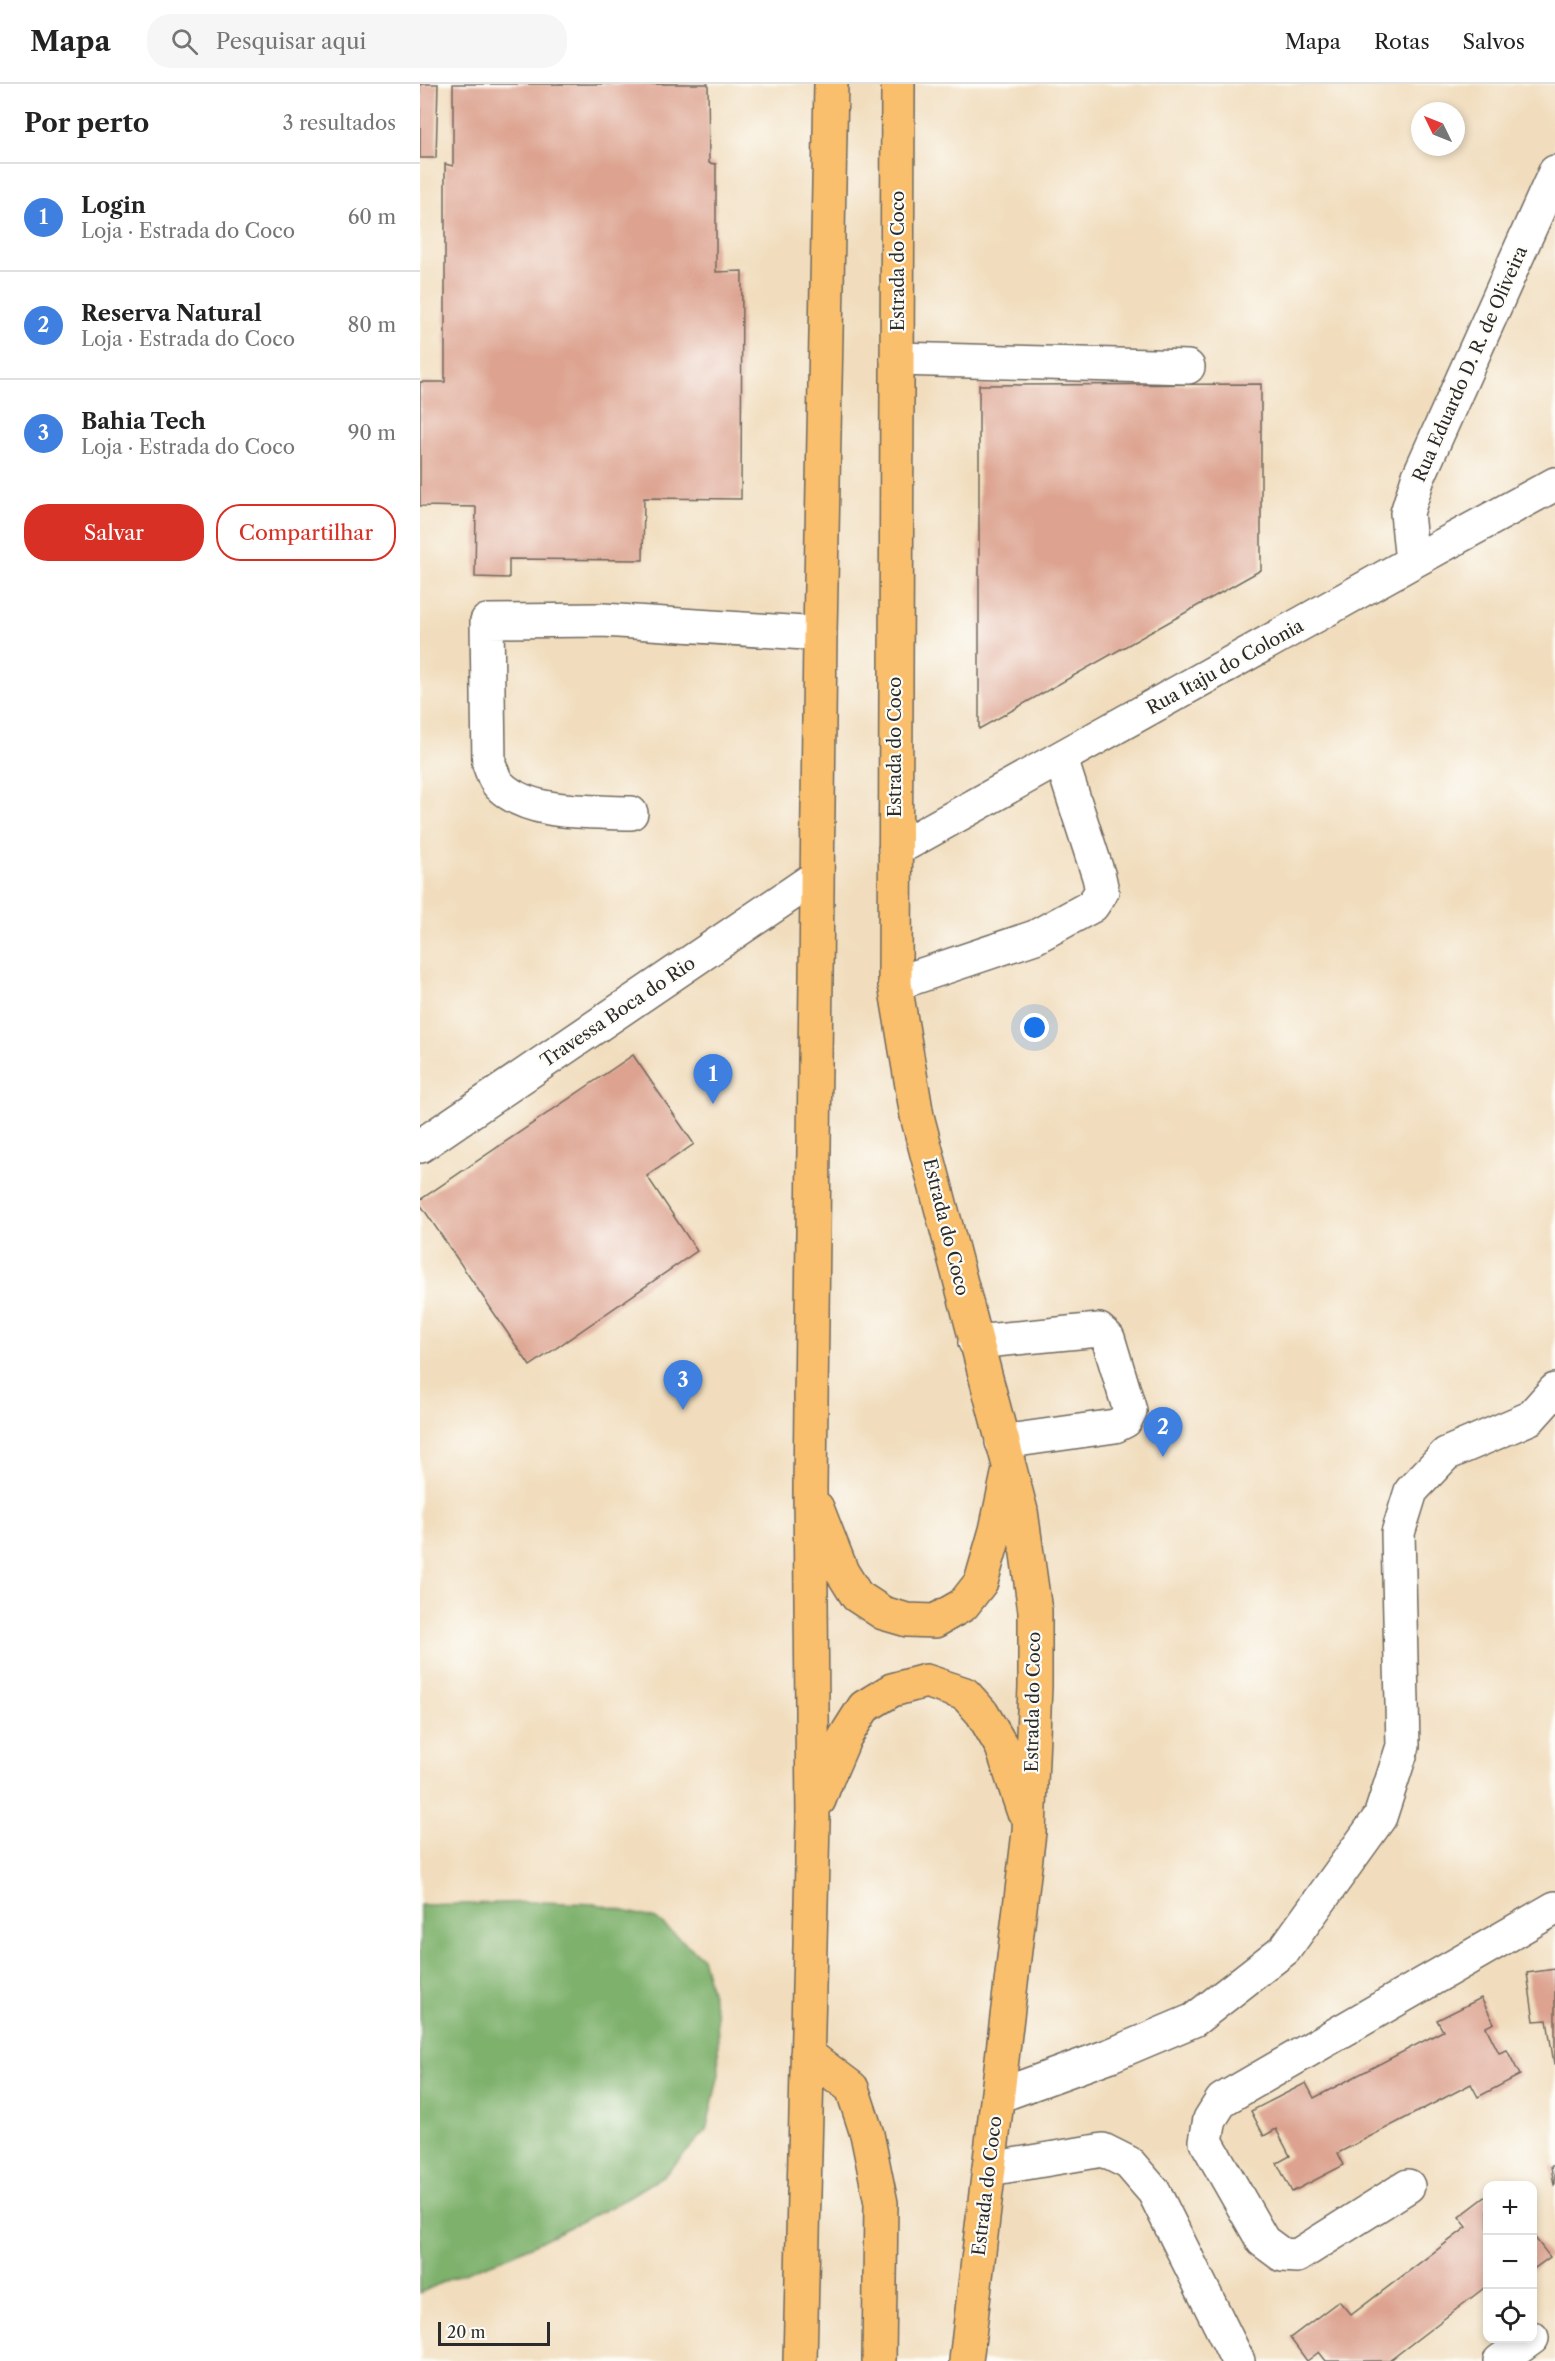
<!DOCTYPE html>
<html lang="pt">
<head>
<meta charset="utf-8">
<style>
	:root { --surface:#fff; --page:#f6f6f6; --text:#222; --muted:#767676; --line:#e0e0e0; --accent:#d93025 }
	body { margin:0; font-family:"Libre Caslon Text",serif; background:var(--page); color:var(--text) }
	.controls { position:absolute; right:18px; bottom:18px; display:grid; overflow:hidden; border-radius:12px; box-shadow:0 3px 9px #0003 }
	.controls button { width:54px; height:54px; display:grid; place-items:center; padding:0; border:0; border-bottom:2px solid var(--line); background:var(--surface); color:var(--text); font:30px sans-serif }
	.compass { position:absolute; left:991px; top:18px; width:54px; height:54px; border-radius:50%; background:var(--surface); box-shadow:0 3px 9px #0003; rotate:313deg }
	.scale { position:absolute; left:18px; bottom:15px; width:112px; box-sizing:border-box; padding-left:6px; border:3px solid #2b2b2b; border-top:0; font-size:16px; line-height:21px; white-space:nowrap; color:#2b2b2b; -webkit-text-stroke:4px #fdfcf7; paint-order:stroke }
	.you { position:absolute; left:615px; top:944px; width:21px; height:21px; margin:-15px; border:4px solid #fff; border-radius:50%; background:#1a73e8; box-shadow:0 0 0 9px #1a73e833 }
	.badge { display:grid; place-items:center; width:39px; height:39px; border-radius:50%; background:var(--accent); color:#fff; font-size:20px; font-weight:700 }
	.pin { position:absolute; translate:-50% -50px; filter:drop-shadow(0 2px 3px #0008) }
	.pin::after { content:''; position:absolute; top:32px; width:21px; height:18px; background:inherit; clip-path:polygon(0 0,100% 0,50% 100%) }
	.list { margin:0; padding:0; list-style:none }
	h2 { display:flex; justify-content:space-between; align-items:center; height:78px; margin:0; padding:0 24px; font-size:26px }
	h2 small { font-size:20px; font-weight:400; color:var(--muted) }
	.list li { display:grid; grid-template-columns:39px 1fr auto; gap:18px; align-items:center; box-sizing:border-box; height:108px; padding:0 24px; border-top:2px solid var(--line) }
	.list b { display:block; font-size:22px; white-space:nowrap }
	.list p { margin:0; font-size:20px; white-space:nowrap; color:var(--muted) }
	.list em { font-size:20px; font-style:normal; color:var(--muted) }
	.actions { display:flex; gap:12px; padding:18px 24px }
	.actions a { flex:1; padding:14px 0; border:2px solid var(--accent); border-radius:24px; text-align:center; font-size:21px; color:var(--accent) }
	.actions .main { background:var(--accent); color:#fff }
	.icon { flex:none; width:33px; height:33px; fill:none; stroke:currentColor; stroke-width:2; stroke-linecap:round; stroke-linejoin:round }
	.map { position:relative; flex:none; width:1135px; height:2277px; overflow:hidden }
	header { display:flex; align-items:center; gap:36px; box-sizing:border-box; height:84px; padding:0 30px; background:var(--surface); border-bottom:2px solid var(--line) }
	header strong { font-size:28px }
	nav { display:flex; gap:33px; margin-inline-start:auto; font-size:21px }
	.search { width:420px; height:54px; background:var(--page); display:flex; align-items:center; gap:15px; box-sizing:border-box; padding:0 21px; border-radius:24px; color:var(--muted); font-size:22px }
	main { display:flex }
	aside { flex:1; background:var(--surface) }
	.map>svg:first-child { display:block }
</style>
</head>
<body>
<header>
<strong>Mapa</strong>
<div class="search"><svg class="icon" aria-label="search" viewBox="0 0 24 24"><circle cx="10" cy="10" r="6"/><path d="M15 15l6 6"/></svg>Pesquisar aqui</div>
<nav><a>Mapa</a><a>Rotas</a><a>Salvos</a></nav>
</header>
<main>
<aside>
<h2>Por perto<small>3 resultados</small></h2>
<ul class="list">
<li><span class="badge" style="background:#3f7fe0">1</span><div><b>Login</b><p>Loja · Estrada do Coco</p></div><em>60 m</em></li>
<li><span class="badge" style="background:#3f7fe0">2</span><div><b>Reserva Natural</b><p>Loja · Estrada do Coco</p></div><em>80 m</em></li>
<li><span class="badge" style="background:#3f7fe0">3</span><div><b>Bahia Tech</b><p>Loja · Estrada do Coco</p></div><em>90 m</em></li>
</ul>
<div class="actions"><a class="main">Salvar</a><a>Compartilhar</a></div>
</aside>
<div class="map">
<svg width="1135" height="2277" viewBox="0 0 1135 2277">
	<rect width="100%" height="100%" fill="#fdfcf7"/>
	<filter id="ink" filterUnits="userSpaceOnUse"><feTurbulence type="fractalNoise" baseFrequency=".0167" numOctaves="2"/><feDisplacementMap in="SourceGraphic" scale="12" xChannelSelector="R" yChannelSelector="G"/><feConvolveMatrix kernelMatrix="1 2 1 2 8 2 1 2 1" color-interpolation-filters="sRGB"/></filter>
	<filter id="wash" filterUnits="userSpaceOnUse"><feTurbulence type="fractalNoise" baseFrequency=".008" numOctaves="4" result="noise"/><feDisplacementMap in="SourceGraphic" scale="24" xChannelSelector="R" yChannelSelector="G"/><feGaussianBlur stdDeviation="1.35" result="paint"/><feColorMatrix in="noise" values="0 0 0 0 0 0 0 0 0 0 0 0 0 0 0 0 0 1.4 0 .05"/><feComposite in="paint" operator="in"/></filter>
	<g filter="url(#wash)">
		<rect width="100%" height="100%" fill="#f1ddbd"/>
		<path fill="#7eb16c" stroke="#546e4c" stroke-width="1.5" d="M119,1818L177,1820L236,1835L282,1873L297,1930L299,1990L286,2047L246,2090L195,2121L92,2171L38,2191L0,2209V1821Z"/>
		<g id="blocks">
			<path fill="#dda390" d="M0,0H18L16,74H0Z
				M33,0H288L289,79L296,80V188L322,187L321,415L224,414L223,476L89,475V494L55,493L56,423L0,422V298H25V80L33,82Z
				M841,300V486L559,645V301Z
				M213,971L274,1060L227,1092L277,1167L110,1282L0,1120V1116Z
				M1135,1885V1980H1134L1127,1936L1114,1937L1107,1889Z
				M1061,1914L1074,1939L1066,1943L1079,1969L1087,1966L1100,1991L1058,2013L1051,2000L918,2069L924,2081L872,2108L857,2079L870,2072L856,2045L844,2052L831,2027L886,1999L894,2014L1023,1947L1017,1936Z
				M1131,2082H1135V2100L1134,2101Z
				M1068,2111V2201L969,2277H906L899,2268L887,2277L870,2254L919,2217L931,2231L1047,2143L1039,2133Z
				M1112,2150L1130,2173L1112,2186Z"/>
		</g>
	</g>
	<g filter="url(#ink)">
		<use href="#blocks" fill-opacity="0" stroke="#70695e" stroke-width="1.5"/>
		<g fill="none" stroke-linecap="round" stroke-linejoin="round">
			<defs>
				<path id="minor" d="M477,275L768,283
					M992,478L987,429L998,394L1135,88
					M211,729C171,727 109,732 79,701C74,696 72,687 69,680L67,537L183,536L400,550
					M475,766L992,478L1135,400
					M475,900L615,853L672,822L682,807L679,793L641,675
					M0,1062L396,793
					M555,1258L679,1246L688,1254L710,1327L705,1337L695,1342L582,1358
					M578,2012L691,1971L774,1936L865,1865L960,1733L983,1662L978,1449L991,1407L1026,1370L1110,1334L1135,1306
					M569,2085L683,2066L709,2079L734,2108L818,2277
					M988,2102L877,2172L862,2171L843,2157L786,2057L790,2035L802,2016L1135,1824
					M1080,2277L1112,2254"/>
				<path id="highway" d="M478,0L475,900L497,1032L601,1427L615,1527V1602L609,1748L546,2277
					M397,1424L422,1488L437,1512L463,1529L487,1536L515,1537L543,1521L561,1498L576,1446L588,1390
					M399,1716L407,1695L425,1653L444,1623L472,1606L506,1597L545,1610L562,1629L582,1663L603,1726
					M387,1970L432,2004L447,2050L461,2119L459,2277
					M380,2277L393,1737L390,1405L400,550L411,0"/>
			</defs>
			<use href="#minor" stroke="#70695e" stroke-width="36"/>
			<use href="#highway" stroke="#70695e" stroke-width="36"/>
			<use href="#minor" stroke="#fff" stroke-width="33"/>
			<use href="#highway" stroke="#f9bf6d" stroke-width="33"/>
		</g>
	</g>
	<g text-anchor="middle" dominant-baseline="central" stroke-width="4.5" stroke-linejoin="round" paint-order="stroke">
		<g font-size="18" fill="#2b2b2b" stroke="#fdfcf7">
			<text transform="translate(478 177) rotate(-90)">Estrada do Coco</text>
			<text transform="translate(1050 280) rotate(-66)">Rua Eduardo D. R. de Oliveira</text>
			<text transform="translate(805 583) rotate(-29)">Rua Itaju do Colonia</text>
			<text transform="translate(475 663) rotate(-90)">Estrada do Coco</text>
			<text transform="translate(198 928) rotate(-34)">Travessa Boca do Rio</text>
			<text transform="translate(526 1143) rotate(76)">Estrada do Coco</text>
			<text transform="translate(613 1618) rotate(-89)">Estrada do Coco</text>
			<text transform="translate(567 2102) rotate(-83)">Estrada do Coco</text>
		</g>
	</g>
</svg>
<div class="controls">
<button>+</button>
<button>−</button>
<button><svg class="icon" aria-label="locate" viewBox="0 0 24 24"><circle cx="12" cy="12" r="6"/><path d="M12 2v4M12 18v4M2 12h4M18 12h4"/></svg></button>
</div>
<svg class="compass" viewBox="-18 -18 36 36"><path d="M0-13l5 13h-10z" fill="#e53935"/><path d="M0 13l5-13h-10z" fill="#767676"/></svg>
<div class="scale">20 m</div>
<div class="you"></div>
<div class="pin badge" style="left:293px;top:1020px;background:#3f7fe0">1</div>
<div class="pin badge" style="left:743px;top:1373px;background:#3f7fe0">2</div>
<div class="pin badge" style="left:263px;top:1326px;background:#3f7fe0">3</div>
</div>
</main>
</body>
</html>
